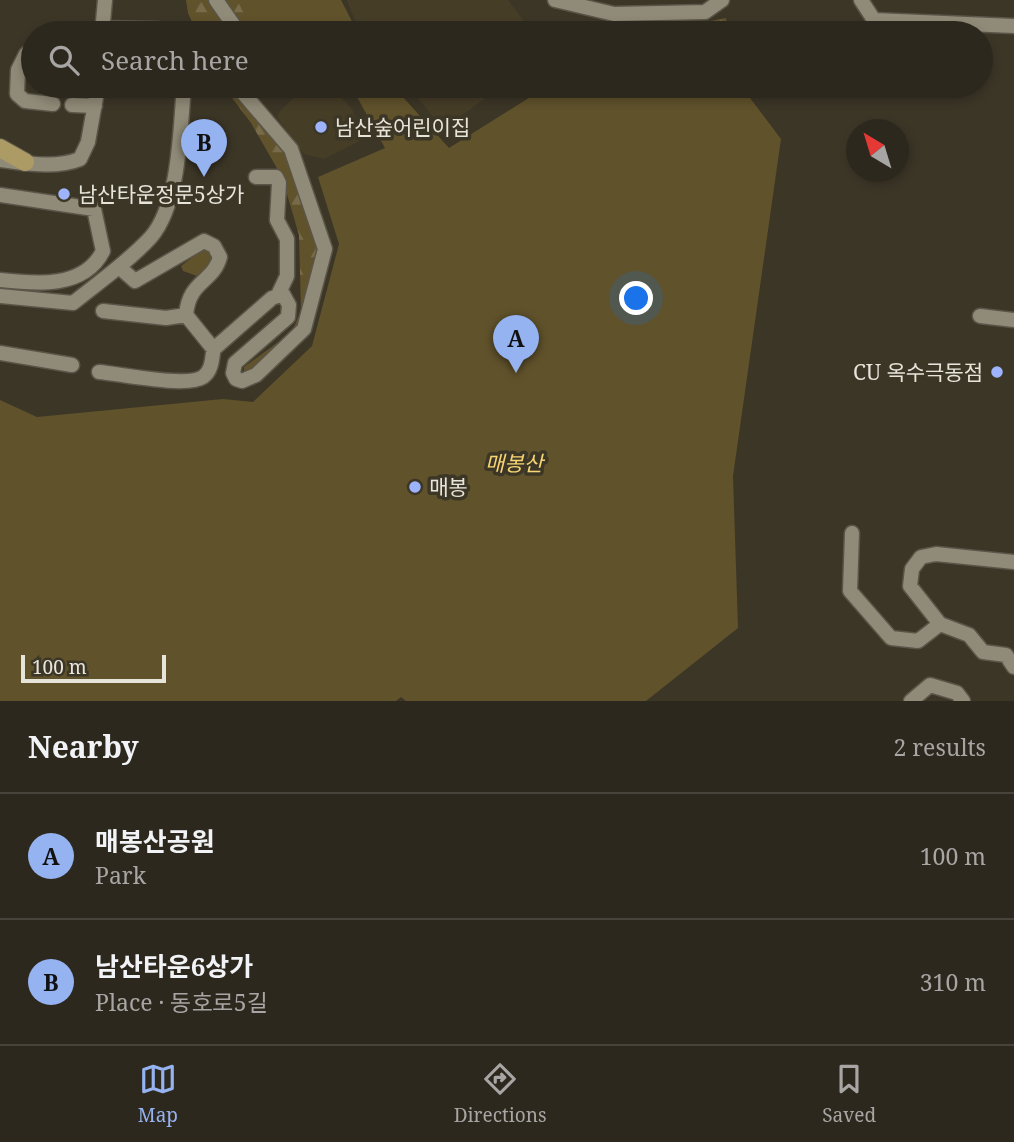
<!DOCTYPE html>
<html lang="en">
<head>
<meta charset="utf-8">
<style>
	:root { --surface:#2d281d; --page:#353026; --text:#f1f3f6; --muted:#a7a6a4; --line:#48443b; --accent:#95b2f1 }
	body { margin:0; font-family:"Noto Serif","Noto Sans KR",serif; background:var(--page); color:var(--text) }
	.compass { position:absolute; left:846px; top:119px; width:63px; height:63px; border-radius:50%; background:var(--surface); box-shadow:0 4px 10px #0003; rotate:322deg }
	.scale { position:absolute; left:21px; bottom:18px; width:145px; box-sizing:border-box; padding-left:7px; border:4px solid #e7e4da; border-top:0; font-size:19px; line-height:24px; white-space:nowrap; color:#e7e4da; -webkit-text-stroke:5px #3c3627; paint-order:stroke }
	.you { position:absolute; left:637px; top:299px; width:24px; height:24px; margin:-18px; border:5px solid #fff; border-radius:50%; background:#1a73e8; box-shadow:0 0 0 10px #1a73e833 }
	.badge { display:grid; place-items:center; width:46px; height:46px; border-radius:50%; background:var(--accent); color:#111; font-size:23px; font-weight:700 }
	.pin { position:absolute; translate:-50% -58px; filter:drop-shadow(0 2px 4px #0008) }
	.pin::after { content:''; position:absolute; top:37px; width:24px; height:21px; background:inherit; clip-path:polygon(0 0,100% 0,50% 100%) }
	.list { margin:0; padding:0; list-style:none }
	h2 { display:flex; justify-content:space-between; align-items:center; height:91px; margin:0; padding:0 28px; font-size:30px }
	h2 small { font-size:23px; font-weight:400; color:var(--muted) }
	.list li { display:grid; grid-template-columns:46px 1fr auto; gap:21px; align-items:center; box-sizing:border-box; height:126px; padding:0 28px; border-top:2px solid var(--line) }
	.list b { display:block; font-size:26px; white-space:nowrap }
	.list p { margin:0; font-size:23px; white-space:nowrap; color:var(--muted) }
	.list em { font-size:23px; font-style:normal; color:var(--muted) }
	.icon { flex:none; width:38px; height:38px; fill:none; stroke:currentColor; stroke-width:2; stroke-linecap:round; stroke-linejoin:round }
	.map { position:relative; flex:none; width:1014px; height:701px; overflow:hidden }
	.search { position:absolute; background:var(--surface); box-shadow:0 4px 10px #0003; left:21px; right:21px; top:21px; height:77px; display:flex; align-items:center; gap:18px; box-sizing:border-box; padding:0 24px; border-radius:38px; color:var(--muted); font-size:26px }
	.sheet { height:343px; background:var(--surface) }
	nav { display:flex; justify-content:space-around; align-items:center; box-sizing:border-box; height:98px; border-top:2px solid var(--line); background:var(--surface); font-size:19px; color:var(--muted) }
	nav a { display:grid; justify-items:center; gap:4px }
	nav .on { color:var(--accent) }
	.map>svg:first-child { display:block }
</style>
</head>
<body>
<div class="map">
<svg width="1014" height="701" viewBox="0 0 1014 701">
	<defs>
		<pattern id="forest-firs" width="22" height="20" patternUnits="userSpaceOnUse" patternTransform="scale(1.75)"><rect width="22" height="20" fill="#60522b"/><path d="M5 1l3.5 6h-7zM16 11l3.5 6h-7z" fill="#776b49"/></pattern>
	</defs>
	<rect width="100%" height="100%" fill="#3c3627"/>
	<path fill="#463d27" d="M347,0H508L533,33H366L355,21Z
		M306,86H330L352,109L362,136L360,141L324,159L304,154L277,117L280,111Z
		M408,86H502L443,129Z"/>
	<path fill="url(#forest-firs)" d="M186,0H209L232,33H197L188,13Z
		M224,0H341L358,33H247Z
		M726,18L729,33H646H647Z
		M223,86H234L236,97L291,158L316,235L317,255L303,319L294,337L249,373L244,371V367L292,332L301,310L299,235L282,177L251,123Z"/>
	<path fill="#60522b" d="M237,0H327L352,33H254Z
		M646,25L719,26L720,33H632Z
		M351,86H393L449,148L548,86H741L781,139L733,476L738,628L646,701H406L401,697L396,701H0V400L37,417L223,399L253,402L312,346L339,244L318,177L385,148Z
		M203,249L208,250L214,260L197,276L183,271L181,266Z"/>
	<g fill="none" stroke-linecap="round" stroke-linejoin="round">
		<defs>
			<path id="minor" d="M216,0L239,33
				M555,0L614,14L705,12L722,0
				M861,0L874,20L1014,26
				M103,28L158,29L171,33
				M102,33L105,0
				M33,54H26L18,70L17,94L25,101L53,104
				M72,105L95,106
				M0,160C25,163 55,169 80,159L88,142L98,86
				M256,177H276L279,183L277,220L287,239V276L278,295
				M0,195L94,209L103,251C84,289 35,284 0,280
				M119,267L135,281L204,241L214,246L220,257C213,283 189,280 186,315L211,346L216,347L272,298L283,294L289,305L288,317L235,363L233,373L236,379L242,381L256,375L304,329L325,249L291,149L237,86
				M0,296L73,303C99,282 128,262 151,237C180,203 180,129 184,86
				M103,311L166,318L186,315
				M980,316L1014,320
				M0,353L72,365
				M99,372C121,374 187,388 203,377C213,370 212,356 214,346
				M852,533L850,591L891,638L918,641L940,624
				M1014,562L936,554L921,557L912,569L910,586L940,624L969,635L983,652L1006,655L1014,667
				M911,701L930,685L957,693L963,701"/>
			<path id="major" d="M0,148L25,162"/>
		</defs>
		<use href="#minor" stroke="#5a5548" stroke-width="17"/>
		<use href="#major" stroke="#5a5548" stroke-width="20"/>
		<use href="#minor" stroke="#908a78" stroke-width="14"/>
		<use href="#major" stroke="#ad9b65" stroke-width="18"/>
	</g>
	<g fill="#9db4fd" stroke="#3c3627" stroke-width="2.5">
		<circle cx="321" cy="127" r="7"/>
		<circle cx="64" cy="194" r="7"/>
		<circle cx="997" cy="372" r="7"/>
		<circle cx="415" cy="487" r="7"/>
	</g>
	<g text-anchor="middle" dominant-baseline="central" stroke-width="7" stroke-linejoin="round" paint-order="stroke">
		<g font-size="21" fill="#e7e4da" stroke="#3c3627" text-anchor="start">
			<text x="335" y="127">남산숲어린이집</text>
			<text x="78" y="194">남산타운정문5상가</text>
			<text x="983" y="372" text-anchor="end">CU 옥수극동점</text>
			<text x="429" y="487">매봉</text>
		</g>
		<g font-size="21" font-style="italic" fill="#f8d574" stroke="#3c3627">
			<text x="514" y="463">매봉산</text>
		</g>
	</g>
</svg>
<svg class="compass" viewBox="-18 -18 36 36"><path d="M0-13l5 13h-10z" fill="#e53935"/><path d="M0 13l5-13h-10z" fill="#a7a6a4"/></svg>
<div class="scale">100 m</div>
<div class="you"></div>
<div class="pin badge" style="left:516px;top:373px">A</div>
<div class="pin badge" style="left:204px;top:177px">B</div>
<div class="search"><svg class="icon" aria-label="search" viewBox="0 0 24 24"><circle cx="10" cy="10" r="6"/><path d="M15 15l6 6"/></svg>Search here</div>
</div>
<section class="sheet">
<h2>Nearby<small>2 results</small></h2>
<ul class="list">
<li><span class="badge">A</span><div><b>매봉산공원</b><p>Park</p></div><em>100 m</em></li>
<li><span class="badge">B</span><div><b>남산타운6상가</b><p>Place · 동호로5길</p></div><em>310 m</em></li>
</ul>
</section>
<nav>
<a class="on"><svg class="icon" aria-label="map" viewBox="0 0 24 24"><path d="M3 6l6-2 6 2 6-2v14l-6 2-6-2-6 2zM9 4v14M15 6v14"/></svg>Map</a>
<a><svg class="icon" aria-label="directions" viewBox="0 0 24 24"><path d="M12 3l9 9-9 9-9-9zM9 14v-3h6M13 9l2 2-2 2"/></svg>Directions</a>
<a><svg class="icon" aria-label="saved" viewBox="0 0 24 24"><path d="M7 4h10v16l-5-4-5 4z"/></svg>Saved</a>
</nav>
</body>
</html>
